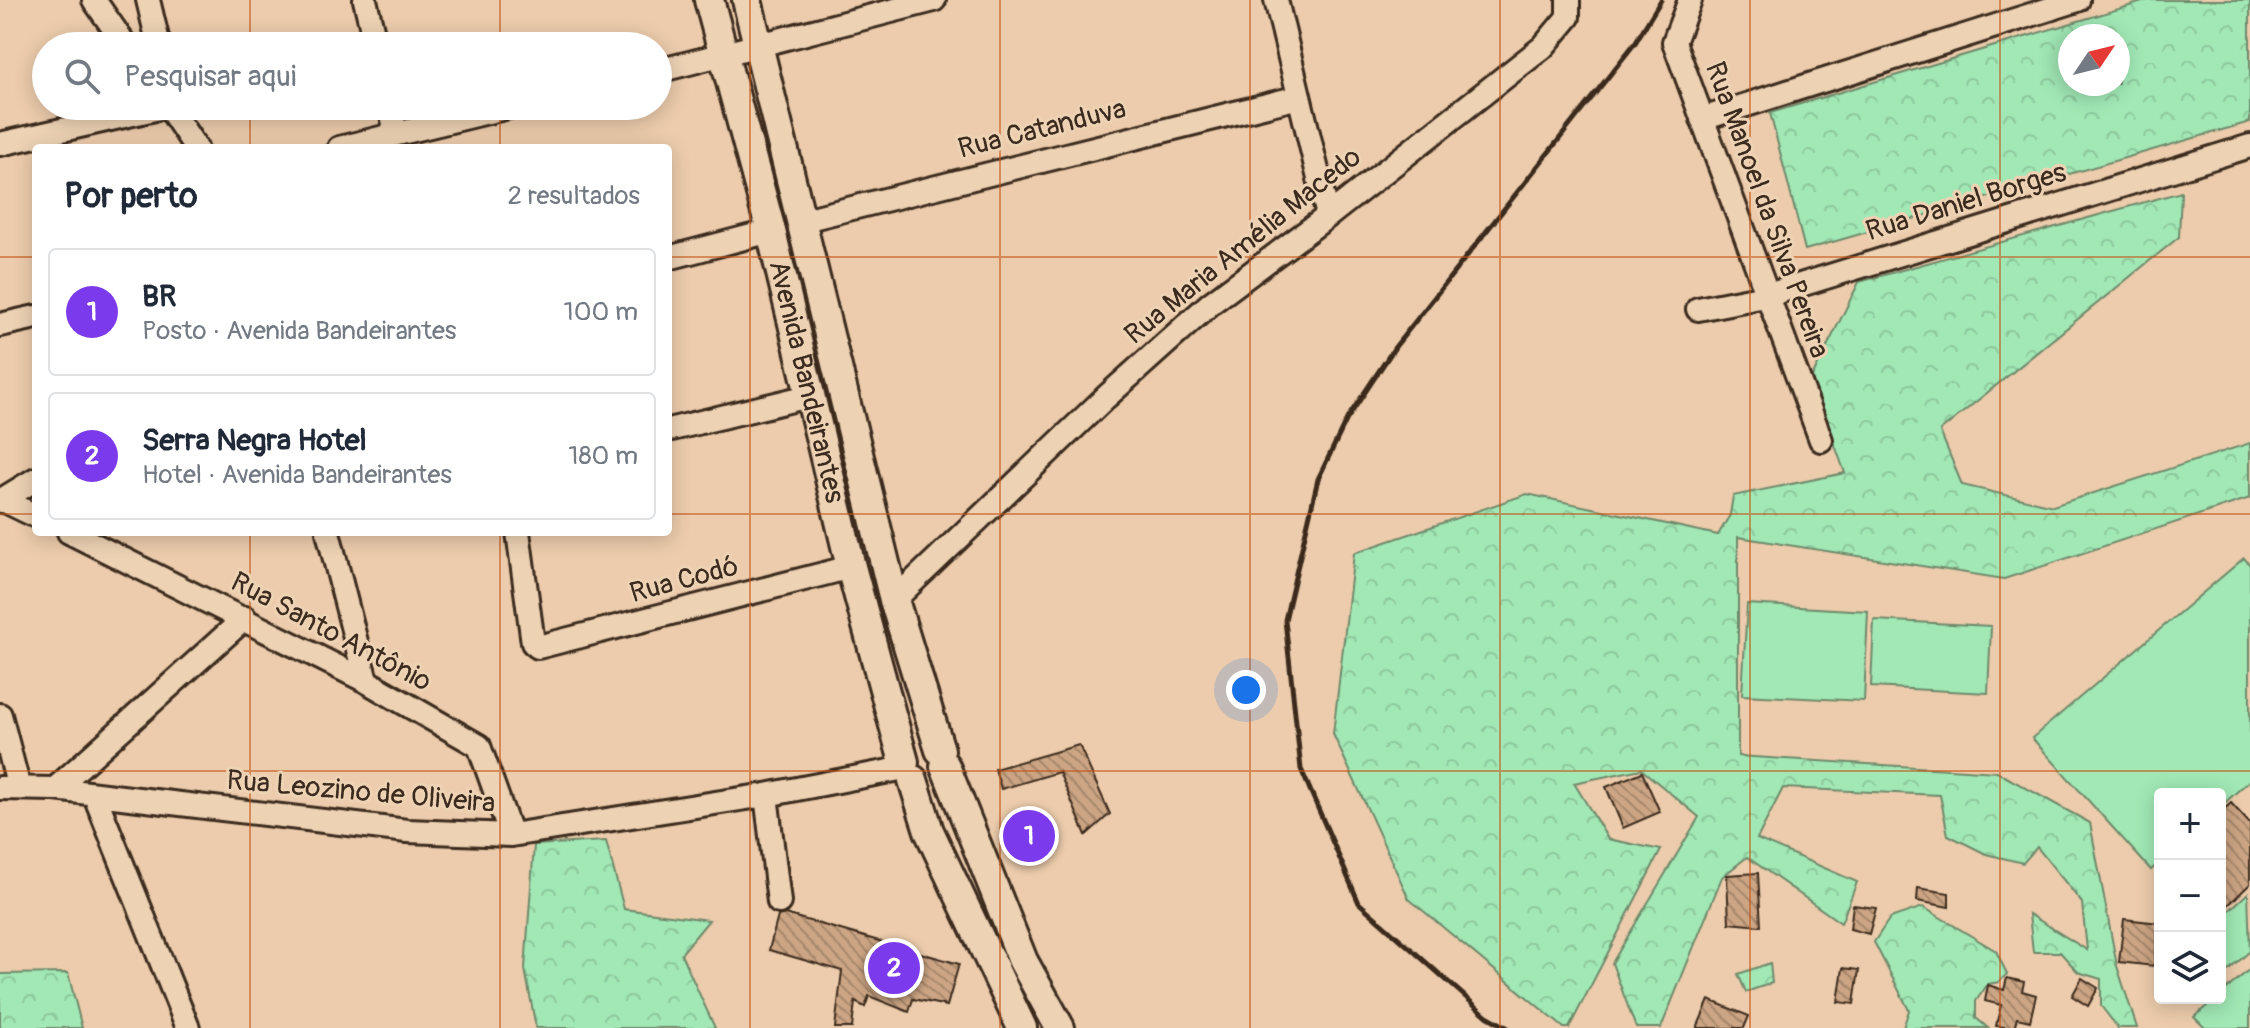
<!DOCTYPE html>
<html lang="pt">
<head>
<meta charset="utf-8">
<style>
	:root { --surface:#fff; --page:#f6f6f7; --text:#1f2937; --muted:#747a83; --line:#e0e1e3; --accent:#7c3aed }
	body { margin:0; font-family:Pangolin,sans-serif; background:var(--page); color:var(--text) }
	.controls { position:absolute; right:24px; bottom:24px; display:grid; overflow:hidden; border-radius:8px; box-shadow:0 4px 20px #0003 }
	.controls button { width:72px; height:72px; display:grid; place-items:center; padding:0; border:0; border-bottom:2px solid var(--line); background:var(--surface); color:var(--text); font:40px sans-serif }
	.compass { position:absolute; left:2058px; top:24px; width:72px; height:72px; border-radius:50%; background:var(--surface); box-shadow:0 4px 20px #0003; rotate:55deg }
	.you { position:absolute; left:1246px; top:690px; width:28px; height:28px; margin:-20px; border:6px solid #fff; border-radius:50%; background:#1a73e8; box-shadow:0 0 0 12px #1a73e833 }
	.badge { display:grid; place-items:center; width:52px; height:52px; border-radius:50%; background:var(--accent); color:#fff; font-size:26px; font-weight:700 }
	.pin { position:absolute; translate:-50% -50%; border:4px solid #fff; box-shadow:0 2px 8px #0006 }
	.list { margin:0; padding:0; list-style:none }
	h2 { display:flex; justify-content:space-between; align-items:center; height:104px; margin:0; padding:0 32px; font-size:34px }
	h2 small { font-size:26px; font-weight:400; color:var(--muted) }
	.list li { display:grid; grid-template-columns:52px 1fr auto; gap:24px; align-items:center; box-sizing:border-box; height:128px; margin:0 16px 16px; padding:0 16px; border:2px solid var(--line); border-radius:8px }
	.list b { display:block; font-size:30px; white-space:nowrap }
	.list p { margin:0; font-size:26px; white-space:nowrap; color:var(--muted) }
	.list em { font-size:26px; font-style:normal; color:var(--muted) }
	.icon { flex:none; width:44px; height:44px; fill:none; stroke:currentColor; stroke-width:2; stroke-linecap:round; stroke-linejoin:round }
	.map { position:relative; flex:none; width:2250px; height:1028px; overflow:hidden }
	.search { position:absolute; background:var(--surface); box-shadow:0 4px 20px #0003; left:32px; top:32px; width:640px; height:88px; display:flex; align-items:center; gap:20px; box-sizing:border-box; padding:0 28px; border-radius:44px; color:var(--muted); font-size:30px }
	.panel { position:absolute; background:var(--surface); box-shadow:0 4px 20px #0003; left:32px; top:144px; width:640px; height:392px; border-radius:8px }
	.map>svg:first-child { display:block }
</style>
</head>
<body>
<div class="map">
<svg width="2250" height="1028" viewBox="0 0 2250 1028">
	<defs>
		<pattern id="forest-crowns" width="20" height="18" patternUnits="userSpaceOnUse" patternTransform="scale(2)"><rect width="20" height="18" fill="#a1e8b5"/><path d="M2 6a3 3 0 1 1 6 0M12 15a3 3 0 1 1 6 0" fill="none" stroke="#8cc79b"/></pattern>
		<pattern id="building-back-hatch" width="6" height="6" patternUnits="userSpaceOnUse" patternTransform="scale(2)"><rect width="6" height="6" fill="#cca584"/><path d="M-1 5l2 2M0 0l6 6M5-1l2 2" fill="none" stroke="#a7876b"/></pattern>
	</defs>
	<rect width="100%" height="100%" fill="#ecccac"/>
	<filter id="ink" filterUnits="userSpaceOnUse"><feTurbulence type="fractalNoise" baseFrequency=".0125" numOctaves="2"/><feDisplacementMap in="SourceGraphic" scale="16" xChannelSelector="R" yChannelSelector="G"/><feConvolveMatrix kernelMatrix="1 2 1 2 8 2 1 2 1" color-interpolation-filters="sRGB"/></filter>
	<g filter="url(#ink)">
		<path fill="url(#forest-crowns)" stroke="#6e896a" stroke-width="2" fill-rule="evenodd" d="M2149,0H2250V122L1805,250L1770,113ZM2070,36H2118V84H2070Z
			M2181,192L2179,237L1940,431L1962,485L2053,506L2250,443V498L2004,579L1738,537V756L1997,772L2090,823L2117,966L2137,1028H2118L2101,1006V979L2078,972L2060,952H2033L2029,914L2087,950L2082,903L2037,847L2023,863L1986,854L1948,835L1940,795L1783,788L1757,839L1857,882L1841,923L1747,857L1722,877L1661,1028H1636L1612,963L1699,817L1641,769L1574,783L1608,839L1661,850L1569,1028H1564L1409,899L1333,734L1354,553L1527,494L1718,535L1730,515L1733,496L1845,473L1811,379L1859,282Z
			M606,841L624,909L709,920L681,954L715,1028H536L525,969L534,845Z
			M1923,907L1996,951L2007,974L1999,982L1988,984L1976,1001V1018L1988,1028H1903L1909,1010L1874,942L1890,918Z
			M1770,963L1772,983L1746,992L1738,974Z
			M68,973L82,1028H0V974Z"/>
		<path fill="#a1e8b5" stroke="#6e896a" stroke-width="2" d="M2244,558L2250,565V780L2220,807V794H2160V862L2151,870L2032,738Z
			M1747,604L1868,611L1864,701L1742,695Z
			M1874,620L1991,626L1988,693L1871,687Z
			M2248,893L2250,951L2220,978V919Z
			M2250,969V1028H2205L2194,1017Z"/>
		<path fill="url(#building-back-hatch)" stroke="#3b2a1e" stroke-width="2" d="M1079,745L1110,814L1086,835L1059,772L1001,789L995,769Z
			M1642,772L1660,812L1623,828L1606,787Z
			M2231,803L2250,824V884L2220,913V813Z
			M1758,873L1761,926L1729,923L1727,875Z
			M1918,888L1949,893V907L1917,901Z
			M1853,905L1876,908L1869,934L1850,929Z
			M785,914L959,964L947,1006L913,999L909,1012L869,996L865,1007L855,1002L852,1028H835L842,971L769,950L778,916Z
			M2124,919L2159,923L2154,966L2119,962Z
			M1843,968L1859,970L1854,1004L1838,1002Z
			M2007,978L2024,982L2022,991L2036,995L2030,1021L2017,1018L2014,1028L1996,1026L2001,1005L1985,1001L1988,985L2004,990Z
			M2082,978L2098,988L2088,1006L2072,996Z
			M1709,1000L1749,1016L1744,1028H1697Z"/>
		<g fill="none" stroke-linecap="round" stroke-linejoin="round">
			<defs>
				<path id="minor" d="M94,0L126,46
					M148,0L159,46
					M365,0L376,46
					M1276,0L1328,216
					M1690,0L1674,42L1821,440
					M658,71L934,0
					M168,106L196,148
					M390,106L396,134
					M1702,119L2078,0
					M0,144L168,106
					M339,148L513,106
					M800,221L1299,97
					M668,258L771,231
					M1698,309L1765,296L2250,146
					M0,325L36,317
					M668,430L809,396
					M3,500L36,516
					M0,501L36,479
					M69,532L366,681L479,746L511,835
					M328,532L366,681
					M518,532L533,643L538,647L851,567
					M894,600L1105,398L1211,303L1328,216L1543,47L1568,17V0
					M0,715L19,788
					M0,788L55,789L407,831L511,835L766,795L905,768
					M55,789L245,618
					M766,795L779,902
					M95,796L188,1028"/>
				<g id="major">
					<path id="s1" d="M709,0L771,231L851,567L904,762"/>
					<path d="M747,0L894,600L940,750"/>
					<path d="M945,766L1023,961L1060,1028"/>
					<path d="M913,780L929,831L1022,1028"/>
				</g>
			</defs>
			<use href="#minor" stroke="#3b2a1e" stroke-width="28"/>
			<use href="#major" stroke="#3b2a1e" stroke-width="34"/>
			<use href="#minor" stroke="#edd2b4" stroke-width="22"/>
			<use href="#major" stroke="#edd2b4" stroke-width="28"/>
			<path stroke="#3b2a1e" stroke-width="5" d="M1508,1028L1487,1016L1359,903L1301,769L1285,620L1318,479L1347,419L1395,347L1635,43L1661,0"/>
		</g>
	</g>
	<path fill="none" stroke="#c55010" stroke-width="2" stroke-opacity="0.55" d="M250,0V46M500,0V46M750,0V1028M1000,0V1028M1250,0V1028M1500,0V1028M1750,0V1028M2000,0V1028M250,106V148M500,106V148M0,257H36M668,257H2250M0,514H36M668,514H2250M250,532V1028M500,532V1028M0,771H2250"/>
	<g text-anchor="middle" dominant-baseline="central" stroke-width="6" stroke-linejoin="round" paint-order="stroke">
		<g font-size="28" fill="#3b2a1e" stroke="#edd2b4">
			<text transform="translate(1042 129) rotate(-14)">Rua Catanduva</text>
			<text transform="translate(1966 202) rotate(-17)">Rua Daniel Borges</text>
			<text transform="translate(1767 210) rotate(70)">Rua Manoel da Silva Pereira</text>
			<text transform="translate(1243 246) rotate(-39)">Rua Maria Amélia Macedo</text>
			<text stroke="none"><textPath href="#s1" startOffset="394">Avenida Bandeirantes</textPath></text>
			<text transform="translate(684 580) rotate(-15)">Rua Codó</text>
			<text transform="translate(331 632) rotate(28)">Rua Santo Antônio</text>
			<text transform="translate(361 792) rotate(5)">Rua Leozino de Oliveira</text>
		</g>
	</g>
</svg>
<div class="controls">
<button>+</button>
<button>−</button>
<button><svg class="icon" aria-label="layers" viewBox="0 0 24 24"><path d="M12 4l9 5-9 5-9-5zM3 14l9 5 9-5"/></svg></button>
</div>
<svg class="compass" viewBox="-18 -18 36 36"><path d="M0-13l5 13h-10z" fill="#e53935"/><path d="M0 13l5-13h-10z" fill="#747a83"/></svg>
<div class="you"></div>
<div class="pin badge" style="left:1029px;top:836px">1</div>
<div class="pin badge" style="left:894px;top:968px">2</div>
<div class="search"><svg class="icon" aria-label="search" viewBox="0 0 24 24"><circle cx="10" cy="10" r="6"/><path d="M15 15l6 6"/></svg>Pesquisar aqui</div>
<section class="panel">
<h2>Por perto<small>2 resultados</small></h2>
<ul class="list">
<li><span class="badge">1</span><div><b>BR</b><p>Posto · Avenida Bandeirantes</p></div><em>100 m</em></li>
<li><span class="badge">2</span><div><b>Serra Negra Hotel</b><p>Hotel · Avenida Bandeirantes</p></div><em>180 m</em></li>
</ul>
</section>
</div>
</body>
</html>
